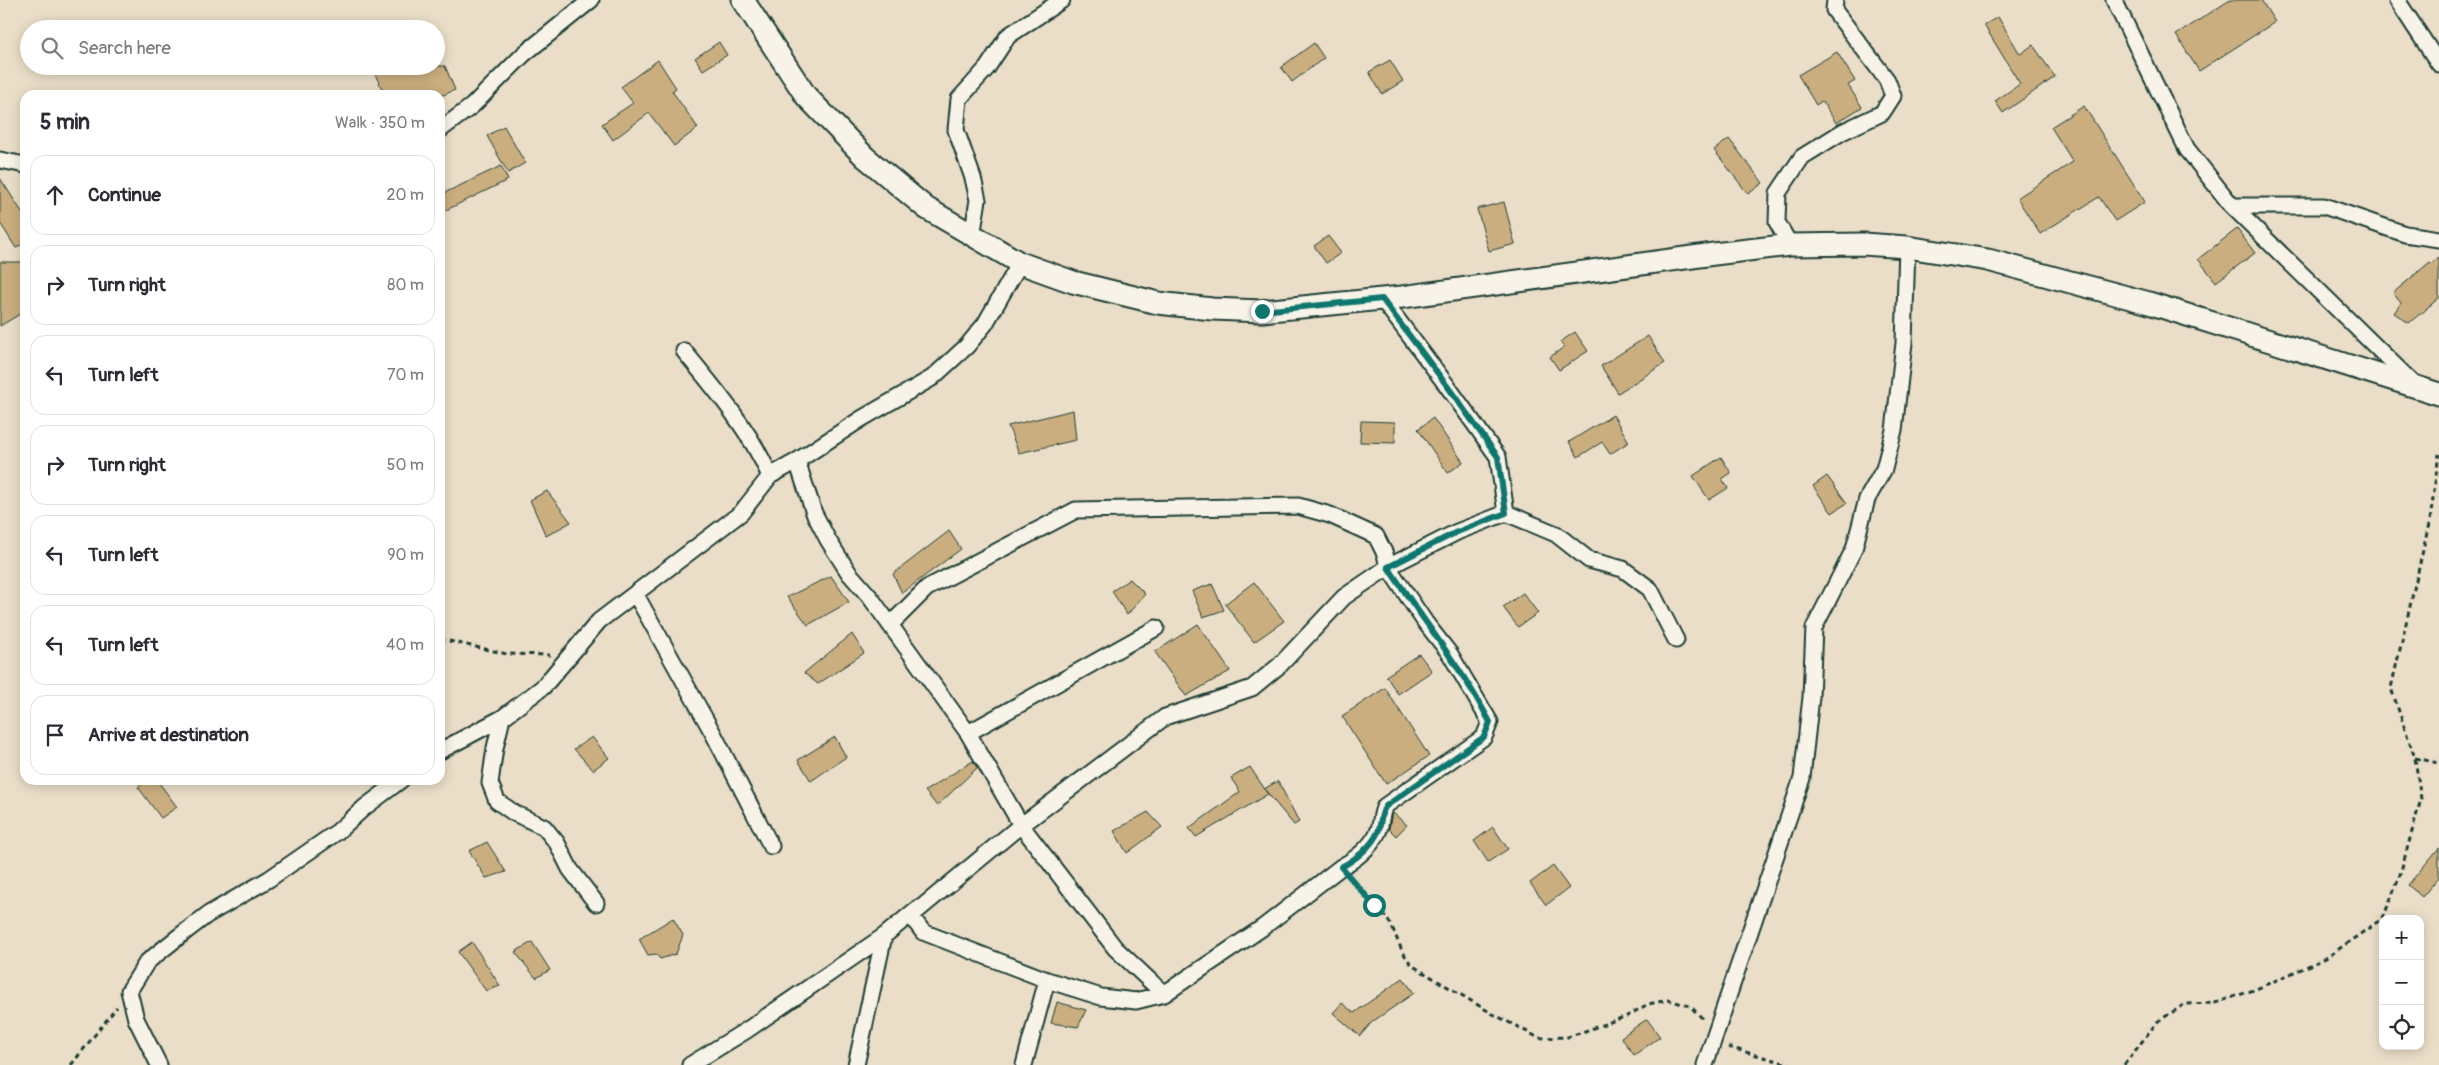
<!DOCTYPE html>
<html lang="en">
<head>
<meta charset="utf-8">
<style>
	:root { --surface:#fff; --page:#f7f7f7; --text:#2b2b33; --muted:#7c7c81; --line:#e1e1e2 }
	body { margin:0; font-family:Pangolin,sans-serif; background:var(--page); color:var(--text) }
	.controls { position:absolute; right:15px; bottom:15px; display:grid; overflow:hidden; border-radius:10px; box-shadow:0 2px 12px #0003 }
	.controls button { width:45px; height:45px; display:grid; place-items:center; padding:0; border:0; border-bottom:1px solid var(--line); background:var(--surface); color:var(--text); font:25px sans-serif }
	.stop { position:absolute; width:15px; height:15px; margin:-11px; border:4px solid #0f766e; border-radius:50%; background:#fff }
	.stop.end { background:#0f766e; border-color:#fff; box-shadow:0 1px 5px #0008 }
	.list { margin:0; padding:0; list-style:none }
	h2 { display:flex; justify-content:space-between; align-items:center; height:65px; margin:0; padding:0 20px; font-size:21px }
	h2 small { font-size:16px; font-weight:400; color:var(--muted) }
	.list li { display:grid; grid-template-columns:32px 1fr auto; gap:15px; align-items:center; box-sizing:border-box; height:80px; margin:0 10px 10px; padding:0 10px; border:1px solid var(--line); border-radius:15px }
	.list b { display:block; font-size:19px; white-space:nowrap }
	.list em { font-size:16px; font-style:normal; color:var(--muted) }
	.icon { flex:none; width:28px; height:28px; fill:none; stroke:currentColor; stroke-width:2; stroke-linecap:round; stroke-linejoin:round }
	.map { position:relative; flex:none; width:2439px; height:1065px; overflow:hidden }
	.search { position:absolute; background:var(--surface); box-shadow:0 2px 12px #0003; left:20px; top:20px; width:425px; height:55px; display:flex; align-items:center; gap:12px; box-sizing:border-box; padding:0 18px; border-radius:28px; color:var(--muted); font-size:19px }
	.panel { position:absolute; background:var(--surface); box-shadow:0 2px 12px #0003; left:20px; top:90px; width:425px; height:695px; border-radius:15px }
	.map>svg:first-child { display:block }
</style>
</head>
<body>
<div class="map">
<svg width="2439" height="1065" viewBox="0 0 2439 1065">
	<rect width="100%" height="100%" fill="#eadec8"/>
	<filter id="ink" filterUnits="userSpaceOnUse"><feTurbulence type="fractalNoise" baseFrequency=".02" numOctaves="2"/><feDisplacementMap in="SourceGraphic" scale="10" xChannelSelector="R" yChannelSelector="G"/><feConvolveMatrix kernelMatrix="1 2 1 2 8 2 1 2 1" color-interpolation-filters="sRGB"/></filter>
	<g filter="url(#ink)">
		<path fill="#caae7f" stroke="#1f3d34" d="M2230,0H2261L2275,22L2199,71L2176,35Z
			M1998,17L2020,54L2033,45L2055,77L2003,113L1995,101L2020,84L1984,25Z
			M719,42L727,55L703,70L695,58Z
			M1314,43L1324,58L1292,82L1281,67Z
			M1837,52L1855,81L1848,85L1862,107L1836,123L1822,101L1816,105L1798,75Z
			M658,60L676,88L672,91L698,128L674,146L649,113L613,140L602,124L633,103L621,87Z
			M1390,60L1403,81L1382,94L1369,72Z
			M371,66H445L455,90L443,95H385Z
			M2084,106L2145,202L2115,221L2099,197L2040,234L2017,198L2073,162L2051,127Z
			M504,126L525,163L508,173L487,136Z
			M1729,139L1763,183L1748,194L1714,150Z
			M501,166L508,180L440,213V195Z
			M0,178L25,217V242L16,248L0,223Z
			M1504,202L1515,244L1489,251L1477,209Z
			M2237,229L2255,253L2216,282L2198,259Z
			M1328,236L1341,253L1326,263L1314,246Z
			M2439,257V298L2409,323L2394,313L2401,303L2393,293L2430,262L2431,263Z
			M0,262H25V311L0,326Z
			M1575,332L1588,351L1559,370L1550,357L1564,347L1560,342Z
			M1648,336L1665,363L1618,393L1601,366Z
			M1073,410L1076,440L1019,453L1008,426Z
			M1613,415L1629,442L1610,454L1602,442L1578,457L1569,442Z
			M1433,418L1463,462L1448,473L1418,429Z
			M1361,421L1395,422V443L1360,442Z
			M1721,457L1731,473L1722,479L1728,488L1709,500L1693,476Z
			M1827,476L1847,503L1832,513L1813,486Z
			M547,491L571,522L546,536L530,500Z
			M949,531L961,549L902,593L893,574Z
			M831,576L849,602L808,625L787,597Z
			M1130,579L1145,594L1127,615L1112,591Z
			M1254,582L1284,621L1254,642L1225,604Z
			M1212,584L1224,610L1203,617L1192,591Z
			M1523,593L1538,613L1518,627L1503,607Z
			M1198,624L1230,671L1186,696L1155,652Z
			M852,634L864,653L818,684L804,673Z
			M1419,654L1432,671L1398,694L1386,676Z
			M1385,688L1429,756L1386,784L1342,716Z
			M592,737L609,758L593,770L574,749Z
			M835,737L846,757L811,781L798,760Z
			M973,761L977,768L937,806L925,791Z
			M1250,767L1268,794L1196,837L1189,828L1240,792L1231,778Z
			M147,780H157L177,807L161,818L138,787Z
			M1278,781L1299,822L1294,825L1264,789Z
			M1148,812L1162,827L1127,853L1114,831Z
			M1392,812L1407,825L1396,836L1389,829Z
			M1493,827L1508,849L1488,862L1474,841Z
			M487,842L506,872L486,878L469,851Z
			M2439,848V877L2422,897L2408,885Z
			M1553,866L1569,888L1546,905L1530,883Z
			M673,918L683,935L676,954L660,959L656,954L648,955L639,939Z
			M472,942L500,986L486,991L458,952Z
			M532,942L550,970L536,978L515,952Z
			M1403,978L1414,993L1372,1022L1360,1036L1333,1013L1342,1003L1354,1013Z
			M1057,1002L1086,1010L1078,1027L1051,1023Z
			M1647,1019L1660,1037L1634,1055L1621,1037Z"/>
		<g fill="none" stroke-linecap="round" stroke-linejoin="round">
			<defs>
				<path id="street" d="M2114,0L2187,149L2232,206L2415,385
					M2397,0L2439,64
					M440,130L472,106L524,54L591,0
					M0,160L25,165
					M2232,206H2324L2405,234L2439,239
					M972,236L978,200L973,178L956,130L959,99L987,68L1008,36L1062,0
					M1790,245L1777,222L1778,193L1802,157L1842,132L1882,113L1893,96L1887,80L1834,10L1835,0
					M1020,263L985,324L967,346L932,378L861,419L797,461L814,513L828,540L849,573L870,597L968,733L1021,825L1115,948L1164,994
					M1382,299L1448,387L1498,457L1506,513
					M770,476L797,461
					M636,595L714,735L771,846
					M890,625L927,588L1076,510L1298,506L1330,515L1376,536L1385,554L1388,567L1425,622L1450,654L1490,722L1484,737L1385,806C1380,815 1382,823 1378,832C1371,847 1355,860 1341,867L1262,928L1164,994L1136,1001L1101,997L1047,980L923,932L911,916L1021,825
					M502,718L495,748L490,783L497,801L514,813L544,827L557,843L570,869L596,903
					M968,733L1156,628
					M440,751L502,718L543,687L599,621L741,513L770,476C749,429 716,390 684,351
					M1014,831L1165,717L1252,688L1280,665L1344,597L1388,567L1457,532L1506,513L1556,534L1589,560L1623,569L1650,589L1676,640
					M159,1065L136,1019L129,991L147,962L177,938L207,915L269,879L337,832L365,807L401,780
					M690,1065L747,1030L884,936
					M856,1065L884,936L918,908
					M1024,1065L1047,980
					M1705,1065L1802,778L1811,697L1814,628L1854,549L1867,499L1884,469L1894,430L1904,343L1907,247"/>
				<path id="secondary" d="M743,0L806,96L865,157L926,208L1020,263L1073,282L1158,303L1212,309L1262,311L1402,297L1714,254L1790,245L1863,244L1907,247L1988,260L2149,303L2439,394"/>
			</defs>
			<use href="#street" stroke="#1f3d34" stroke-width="19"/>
			<use href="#secondary" stroke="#1f3d34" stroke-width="25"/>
			<path stroke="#1f3d34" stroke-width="3" stroke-dasharray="5 4" stroke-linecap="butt" d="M440,639L507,654L550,655
				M2415,758L2439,763
				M1352,880C1362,891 1384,912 1391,925C1398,940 1401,953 1413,966L1493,1014L1539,1038L1568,1037L1627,1016L1648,1004L1668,1000L1690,1006L1704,1020
				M1728,1047L1792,1065
				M71,1065L117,1007
				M2124,1065L2157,1022L2185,1004L2215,1003L2254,990L2326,958L2383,918L2399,878L2421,799L2415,758L2391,688L2430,520L2439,454"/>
			<use href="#street" stroke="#f7f3e8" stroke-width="15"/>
			<use href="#secondary" stroke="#f7f3e8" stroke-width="21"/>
		</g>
	</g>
	<g fill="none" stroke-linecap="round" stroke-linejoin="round" filter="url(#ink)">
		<path stroke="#0f766e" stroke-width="6" d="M1262,311L1382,299L1448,387L1498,457L1506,513L1457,532L1388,567C1422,619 1461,667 1490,722L1484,737L1386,806C1379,815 1382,823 1378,832C1371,847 1355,860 1341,867L1374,905"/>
	</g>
</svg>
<div class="controls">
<button>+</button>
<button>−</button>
<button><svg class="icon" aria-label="locate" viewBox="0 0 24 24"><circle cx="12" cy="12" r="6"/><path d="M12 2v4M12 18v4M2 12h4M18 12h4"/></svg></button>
</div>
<div class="stop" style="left:1374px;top:905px"></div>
<div class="stop end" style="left:1262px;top:311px"></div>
<div class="search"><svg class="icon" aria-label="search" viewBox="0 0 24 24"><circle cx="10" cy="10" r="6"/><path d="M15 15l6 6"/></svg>Search here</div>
<section class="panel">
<h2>5 min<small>Walk · 350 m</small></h2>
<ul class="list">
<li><svg class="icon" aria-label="ahead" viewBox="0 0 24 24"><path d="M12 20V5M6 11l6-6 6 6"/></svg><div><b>Continue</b></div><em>20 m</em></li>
<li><svg class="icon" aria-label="right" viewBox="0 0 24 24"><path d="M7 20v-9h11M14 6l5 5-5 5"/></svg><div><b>Turn right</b></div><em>80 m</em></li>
<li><svg class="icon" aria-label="left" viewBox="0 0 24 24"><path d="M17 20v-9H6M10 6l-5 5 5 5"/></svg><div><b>Turn left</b></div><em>70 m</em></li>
<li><svg class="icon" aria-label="right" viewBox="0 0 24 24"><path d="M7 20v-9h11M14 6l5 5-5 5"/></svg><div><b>Turn right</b></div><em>50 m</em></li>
<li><svg class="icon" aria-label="left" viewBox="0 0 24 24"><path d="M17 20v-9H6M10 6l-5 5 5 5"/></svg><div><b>Turn left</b></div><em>90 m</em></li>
<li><svg class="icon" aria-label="left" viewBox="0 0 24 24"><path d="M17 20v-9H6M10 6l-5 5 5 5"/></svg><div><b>Turn left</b></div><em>40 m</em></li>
<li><svg class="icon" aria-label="arrive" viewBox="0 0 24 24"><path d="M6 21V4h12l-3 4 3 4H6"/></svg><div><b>Arrive at destination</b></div></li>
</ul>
</section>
</div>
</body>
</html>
